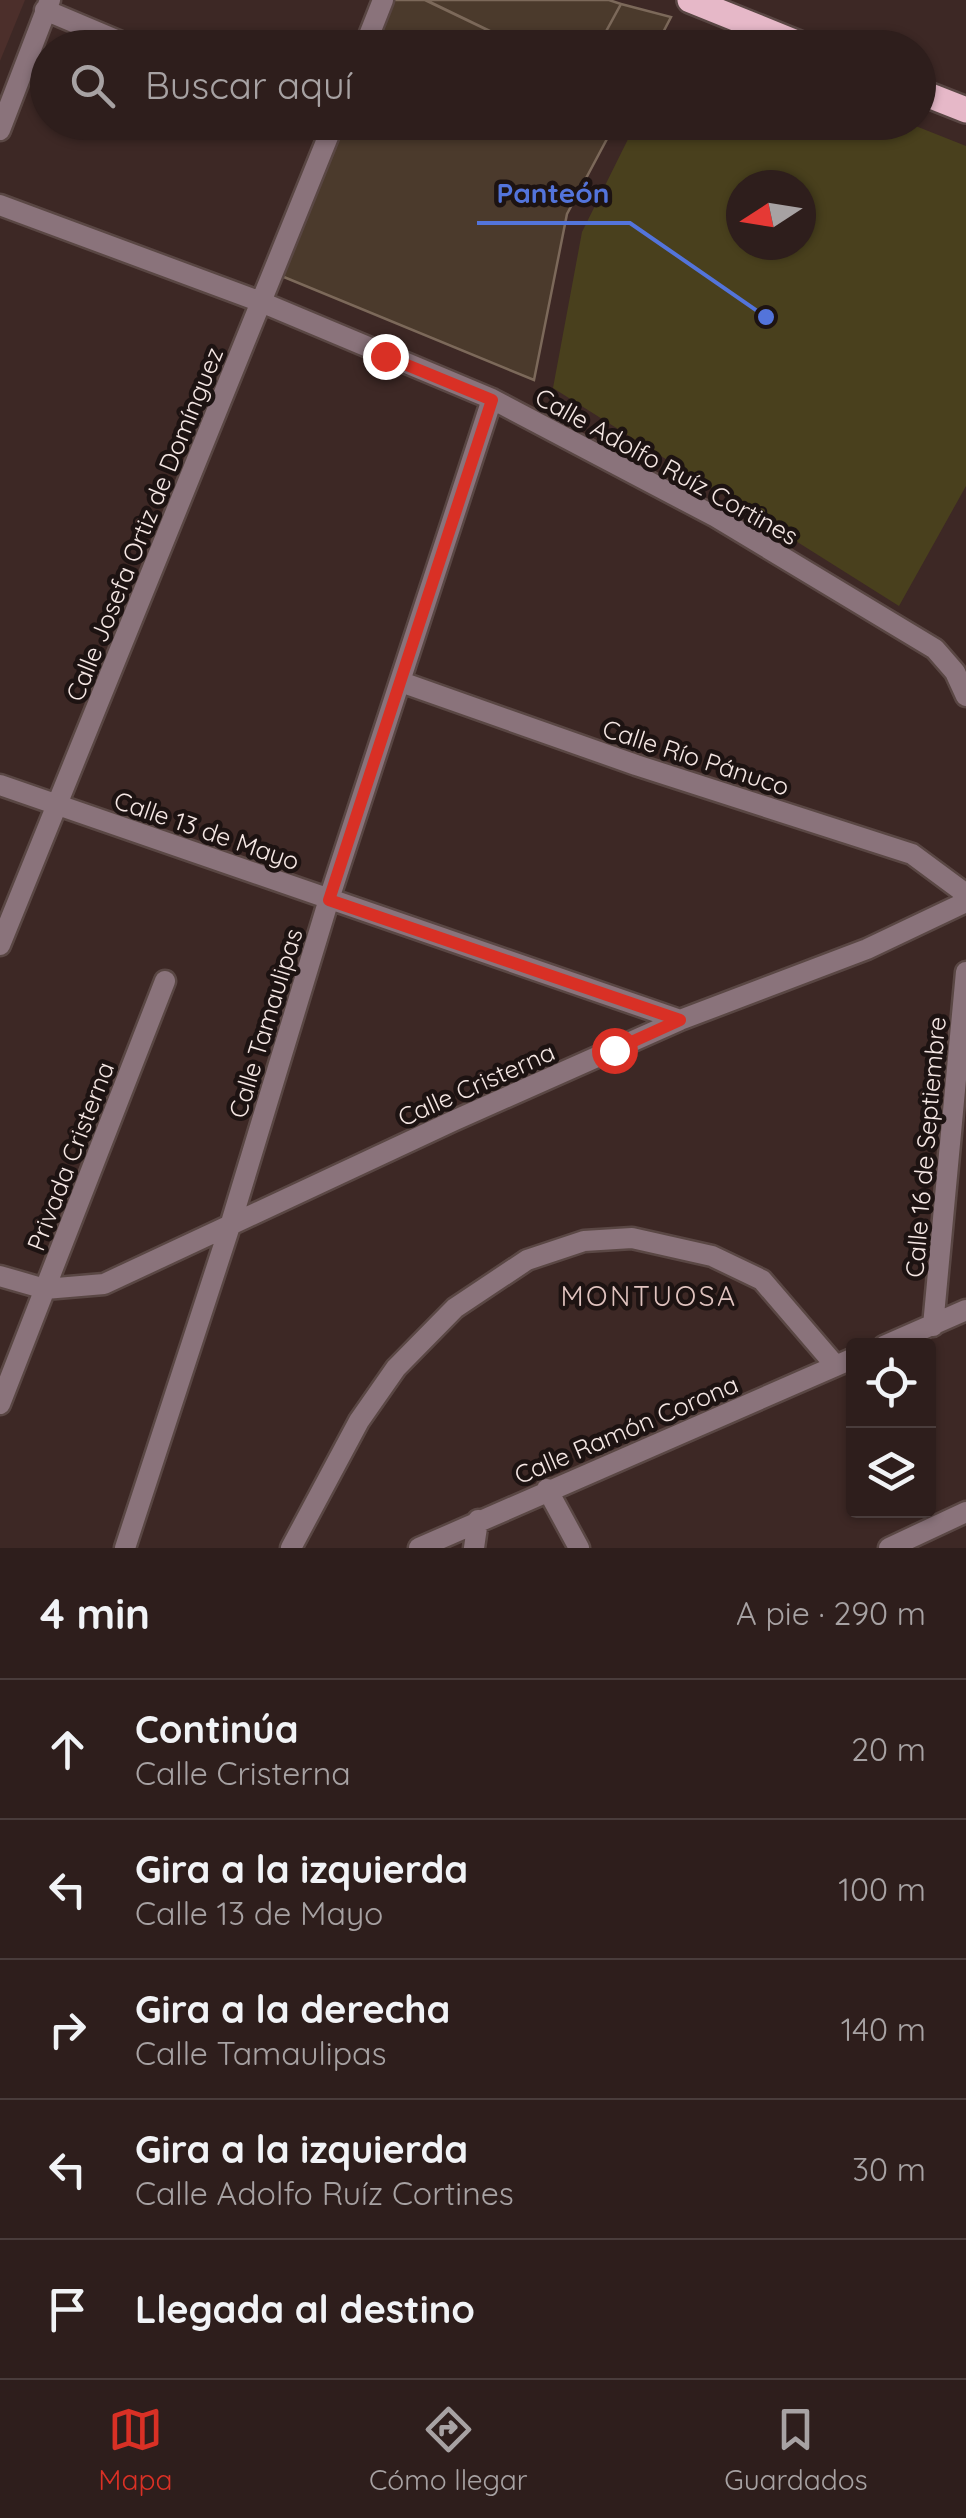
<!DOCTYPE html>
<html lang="es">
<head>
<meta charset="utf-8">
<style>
	:root { --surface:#2e1e1c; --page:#3a2b29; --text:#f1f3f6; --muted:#a7a2a3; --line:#493c3b; --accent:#d93025 }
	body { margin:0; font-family:Quicksand,sans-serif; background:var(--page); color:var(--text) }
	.controls { position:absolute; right:30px; bottom:30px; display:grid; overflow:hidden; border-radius:10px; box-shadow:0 2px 8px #0004 }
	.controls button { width:90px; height:90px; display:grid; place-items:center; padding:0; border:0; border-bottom:2px solid var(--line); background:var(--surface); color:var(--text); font:50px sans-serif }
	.compass { position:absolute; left:726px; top:170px; width:90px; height:90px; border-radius:50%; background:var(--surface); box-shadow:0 2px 8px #0004; rotate:258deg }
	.stop { position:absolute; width:30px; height:30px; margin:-22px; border:8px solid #d93025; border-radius:50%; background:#fff }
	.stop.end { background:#d93025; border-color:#fff; box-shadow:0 2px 10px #0008 }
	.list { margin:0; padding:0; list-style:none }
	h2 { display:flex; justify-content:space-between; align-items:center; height:130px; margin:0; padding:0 40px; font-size:42px }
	h2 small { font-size:32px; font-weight:400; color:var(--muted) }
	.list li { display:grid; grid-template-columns:65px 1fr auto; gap:30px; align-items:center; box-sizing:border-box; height:140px; padding:0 40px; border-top:2px solid var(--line) }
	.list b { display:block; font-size:38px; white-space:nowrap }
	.list p { margin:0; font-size:32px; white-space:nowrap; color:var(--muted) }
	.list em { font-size:32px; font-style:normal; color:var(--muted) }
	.icon { flex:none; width:55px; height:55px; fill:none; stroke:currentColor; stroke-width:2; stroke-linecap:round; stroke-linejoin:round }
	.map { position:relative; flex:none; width:966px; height:1548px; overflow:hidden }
	.search { position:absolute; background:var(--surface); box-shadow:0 2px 8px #0004; left:30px; right:30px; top:30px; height:110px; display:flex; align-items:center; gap:25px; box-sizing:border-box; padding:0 35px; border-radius:55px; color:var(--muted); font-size:38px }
	.sheet { height:830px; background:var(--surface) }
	nav { display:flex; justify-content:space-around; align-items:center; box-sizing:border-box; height:140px; border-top:2px solid var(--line); background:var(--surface); font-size:28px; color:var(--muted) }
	nav a { display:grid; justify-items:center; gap:5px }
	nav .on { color:var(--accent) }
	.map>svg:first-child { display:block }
</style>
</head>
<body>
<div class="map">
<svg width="966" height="1548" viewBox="0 0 966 1548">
	<rect width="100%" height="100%" fill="#3d2825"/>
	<path fill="#4c2f2b" d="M0,0H25L0,61Z"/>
	<path fill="#49401d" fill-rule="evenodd" d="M636,123H908L966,146V486L899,606L553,388L582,232ZM741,185H801V245H741Z"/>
	<path fill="#4b3a2c" stroke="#7c695a" stroke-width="2.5" d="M390,0H425L525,48H371Z
		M426,0H609L621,4L597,48H525Z
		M621,4L671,17L655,48H597Z
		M341,122H616L567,214L534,380L279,275Z"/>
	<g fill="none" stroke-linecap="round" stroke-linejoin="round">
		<defs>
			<path id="minor" d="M45,10L135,48
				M364,48L383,0
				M0,130L50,0
				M0,205L261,302L492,399L716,517L935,649L955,672L966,696
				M401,682L636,765L912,854L966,894
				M0,785L680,1020
				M0,945L334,122
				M0,1276L45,1289L104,1284L453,1121L680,1020L867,949L966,902
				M933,1326L966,972
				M884,1346L966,1310
				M0,1404L165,981
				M547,1489L579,1548
				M125,1548L230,1226L329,899L492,399
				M291,1548L359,1421L396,1368L455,1308L527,1260L584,1241L632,1238L712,1256L762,1280L835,1365
				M419,1548L854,1358
				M474,1548L478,1520
				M889,1548L966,1512"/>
			<path id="primary" d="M690,0L809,48
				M918,91L966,110"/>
		</defs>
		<use href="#minor" stroke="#5a4744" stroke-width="25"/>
		<use href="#primary" stroke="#5a4744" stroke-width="30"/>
		<use href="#minor" stroke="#8a737b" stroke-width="20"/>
		<use href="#primary" stroke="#e6b8c8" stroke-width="25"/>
	</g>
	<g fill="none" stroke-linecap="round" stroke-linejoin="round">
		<path stroke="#d93025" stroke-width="12" d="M385,356L492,400L329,900L680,1020L614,1050"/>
	</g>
	<g text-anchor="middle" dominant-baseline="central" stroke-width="9" stroke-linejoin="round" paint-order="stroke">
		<g font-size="25" fill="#f5e7e4" stroke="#1d1312">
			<text transform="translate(667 466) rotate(29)">Calle Adolfo Ruíz Cortines</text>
			<text transform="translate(144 524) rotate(-68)">Calle Josefa Ortiz de Domínguez</text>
			<text transform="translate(696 757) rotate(18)">Calle Río Pánuco</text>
			<text transform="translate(207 830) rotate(19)">Calle 13 de Mayo</text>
			<text transform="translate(265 1023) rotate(-73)">Calle Tamaulipas</text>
			<text transform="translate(476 1084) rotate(-24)">Calle Cristerna</text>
			<text transform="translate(925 1147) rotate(-85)">Calle 16 de Septiembre</text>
			<text transform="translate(70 1156) rotate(-69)">Privada Cristerna</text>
			<text transform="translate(626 1429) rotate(-23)">Calle Ramón Corona</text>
		</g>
		<g font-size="28" letter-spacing="2.5" fill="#e0c3bf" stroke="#1d1312">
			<text x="649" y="1295">MONTUOSA</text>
		</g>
	</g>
	<path fill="none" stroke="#5374db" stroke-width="4" d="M766 317L630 223H477"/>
	<circle fill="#5374db" stroke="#1d1312" stroke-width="4" cx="766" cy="317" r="10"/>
	<g font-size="28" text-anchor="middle" font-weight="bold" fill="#5374db" stroke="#1d1312" stroke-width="9" stroke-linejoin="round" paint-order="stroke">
		<text x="553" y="203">Panteón</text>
	</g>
</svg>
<div class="controls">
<button><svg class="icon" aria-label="locate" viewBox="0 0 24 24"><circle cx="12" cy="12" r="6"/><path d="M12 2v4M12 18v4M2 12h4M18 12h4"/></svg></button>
<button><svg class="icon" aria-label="layers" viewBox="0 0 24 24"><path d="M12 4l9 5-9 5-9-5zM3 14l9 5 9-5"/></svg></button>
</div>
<svg class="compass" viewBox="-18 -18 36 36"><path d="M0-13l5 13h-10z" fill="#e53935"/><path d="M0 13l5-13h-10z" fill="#a7a2a3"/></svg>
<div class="stop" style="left:614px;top:1050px"></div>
<div class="stop end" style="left:385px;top:356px"></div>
<div class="search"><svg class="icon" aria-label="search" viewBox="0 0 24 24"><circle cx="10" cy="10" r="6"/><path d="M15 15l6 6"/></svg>Buscar aquí</div>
</div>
<section class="sheet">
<h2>4 min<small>A pie · 290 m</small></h2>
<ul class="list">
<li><svg class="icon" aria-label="ahead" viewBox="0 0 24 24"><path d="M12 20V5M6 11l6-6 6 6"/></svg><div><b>Continúa</b><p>Calle Cristerna</p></div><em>20 m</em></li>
<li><svg class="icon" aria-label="left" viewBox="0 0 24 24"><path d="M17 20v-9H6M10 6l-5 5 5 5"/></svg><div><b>Gira a la izquierda</b><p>Calle 13 de Mayo</p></div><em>100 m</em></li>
<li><svg class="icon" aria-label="right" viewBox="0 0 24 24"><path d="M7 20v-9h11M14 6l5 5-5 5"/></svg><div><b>Gira a la derecha</b><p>Calle Tamaulipas</p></div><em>140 m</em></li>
<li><svg class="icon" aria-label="left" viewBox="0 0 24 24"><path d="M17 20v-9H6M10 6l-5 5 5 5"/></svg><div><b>Gira a la izquierda</b><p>Calle Adolfo Ruíz Cortines</p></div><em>30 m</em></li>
<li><svg class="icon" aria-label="arrive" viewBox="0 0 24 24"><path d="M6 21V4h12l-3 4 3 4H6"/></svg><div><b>Llegada al destino</b></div></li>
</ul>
</section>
<nav>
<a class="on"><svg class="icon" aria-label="map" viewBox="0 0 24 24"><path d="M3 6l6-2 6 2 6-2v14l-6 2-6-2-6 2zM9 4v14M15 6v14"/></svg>Mapa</a>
<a><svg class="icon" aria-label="directions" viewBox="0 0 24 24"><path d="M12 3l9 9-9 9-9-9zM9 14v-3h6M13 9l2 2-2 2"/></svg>Cómo llegar</a>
<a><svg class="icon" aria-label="saved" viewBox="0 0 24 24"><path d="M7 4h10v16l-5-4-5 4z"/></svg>Guardados</a>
</nav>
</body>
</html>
